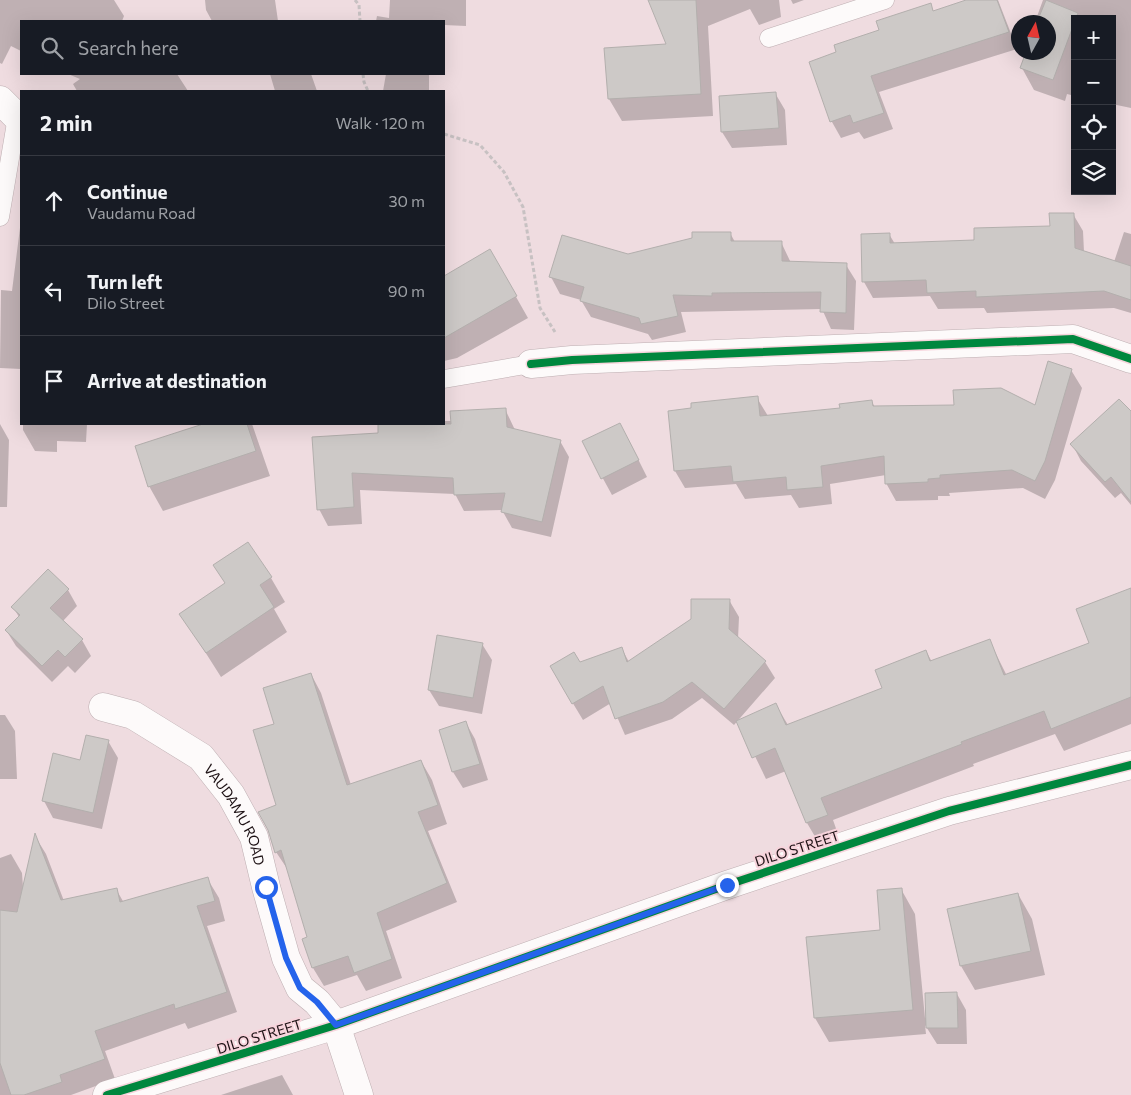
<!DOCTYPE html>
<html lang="en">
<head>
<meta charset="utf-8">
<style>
	:root { --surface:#171b24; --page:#20242c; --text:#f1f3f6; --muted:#9ea1a6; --line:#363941 }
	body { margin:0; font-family:Commissioner,sans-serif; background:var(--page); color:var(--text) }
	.controls { position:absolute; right:15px; top:15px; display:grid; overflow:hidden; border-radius:0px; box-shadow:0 5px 20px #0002 }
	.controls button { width:45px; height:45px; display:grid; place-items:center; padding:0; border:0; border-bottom:1px solid var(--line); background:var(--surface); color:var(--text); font:25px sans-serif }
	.compass { position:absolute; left:1011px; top:15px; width:45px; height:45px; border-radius:50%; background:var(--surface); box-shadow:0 5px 20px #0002; rotate:8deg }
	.stop { position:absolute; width:15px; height:15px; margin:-11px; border:4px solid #2563eb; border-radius:50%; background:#fff }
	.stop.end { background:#2563eb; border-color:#fff; box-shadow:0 1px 5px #0008 }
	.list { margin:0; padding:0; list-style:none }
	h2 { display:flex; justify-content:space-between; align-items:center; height:65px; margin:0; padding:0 20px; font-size:21px }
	h2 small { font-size:16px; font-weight:400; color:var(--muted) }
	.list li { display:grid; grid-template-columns:32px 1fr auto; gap:15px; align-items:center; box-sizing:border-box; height:90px; padding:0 20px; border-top:1px solid var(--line) }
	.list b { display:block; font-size:19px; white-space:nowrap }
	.list p { margin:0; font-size:16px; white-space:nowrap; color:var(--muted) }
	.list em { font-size:16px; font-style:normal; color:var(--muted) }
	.icon { flex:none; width:28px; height:28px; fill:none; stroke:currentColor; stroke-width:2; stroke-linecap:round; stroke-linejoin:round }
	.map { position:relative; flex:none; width:1131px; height:1095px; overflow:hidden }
	.search { position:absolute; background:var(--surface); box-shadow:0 5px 20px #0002; left:20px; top:20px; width:425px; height:55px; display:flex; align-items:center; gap:12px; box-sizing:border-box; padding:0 18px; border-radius:0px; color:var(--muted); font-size:19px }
	.panel { position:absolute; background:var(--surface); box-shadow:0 5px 20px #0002; left:20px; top:90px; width:425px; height:335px; border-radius:0px }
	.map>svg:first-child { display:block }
</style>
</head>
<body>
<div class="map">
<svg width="1131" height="1095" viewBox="0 0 1131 1095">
	<rect width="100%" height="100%" fill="#efdce0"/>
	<path fill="#0003" d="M0,0H114L124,16L122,21H21V51L11,46L2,64L0,63Z
		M205,0H275L278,21H212L206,10Z
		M390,0H466V26L444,25V21H376L377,16L389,18Z
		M650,0H779L781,17L759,25L750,9L708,26L713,116L622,121L609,99L668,45Z
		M791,0H804L793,4Z
		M970,0H998L1017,49L879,92L893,129L864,139L859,132L841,138L832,122L810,63L838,53L930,5L934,12Z
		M1043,0H1131V108L1112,104V19H1075V96L1067,94L1065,101L1034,90L1022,68L1048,52V22H1035Z
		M68,74H177L188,91H77L73,84L80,79Z
		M270,74H311L317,91H275Z
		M386,74H429V91H383Z
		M775,93L785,110L787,145L732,148L722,132Z
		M1073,214L1083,231L1084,252L1114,262L1124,232L1131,234V313L1114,308L987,313L984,308L938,309L930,296L873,298L864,282L889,234L895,244L976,241L1051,227Z
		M21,220V369L0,368L1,290L12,291Z
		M730,233L735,242H781L791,263L846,265L856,281L854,330L831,329L822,309L681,312L686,332L652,340L648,334L591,317L581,300L560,294L551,277L628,255Z
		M490,251L528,318L457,358L444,361V278Z
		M1071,370L1082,388L1055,480L1045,499L1023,488L949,493L950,496H938V500L896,501L886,483V475L830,484L832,504L799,508L791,495L745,499L736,484L685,488L675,471L757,398L768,416L841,409L871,401L875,407H1036Z
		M505,409L515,430L560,441L569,457L551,537L512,528L502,510L464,511L455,494L360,490L362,524L328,526L319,509L379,434L382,428L381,424H444V421H452Z
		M1131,413V505L1121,493L1115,498L1081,461L1072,444Z
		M0,424L9,440L7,507H0Z
		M23,424H87L86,442L57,441V452L35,451L23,430Z
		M207,424H252L270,476L163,511L149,486L136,447Z
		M629,441L647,477L612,495L583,442Z
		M215,566L271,578L285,602L274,609L287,632L221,677L181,614L226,584Z
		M68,590L77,606L63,621L82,640L91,656L75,673L68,666L52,682L16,646L6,630L19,617L13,607Z
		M1131,590V724L1064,751L1055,734L973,764L974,766L833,820L839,837L820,845L807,823L786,771L766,779L738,721L776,705L788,725L884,689L926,651L932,662L989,640L1007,676L1091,643Z
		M729,600L739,617L738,639L765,662L775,678L734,725L702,698L672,719L625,735L611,703L583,720L551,667L579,663L622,649L629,662Z
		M482,644L492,660L482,714L439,706L429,690Z
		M311,674L321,693L351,785L421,761L432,780L447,824L428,831L457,902L386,931L402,978L366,991L357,975L324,986L313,968L304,940L309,938L288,870L276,852L278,806L275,725Z
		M0,715H5L15,731L17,779H0Z
		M466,723L475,739L488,780L463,788L453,772L441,731Z
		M108,741L118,758L102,829L53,818L44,801L81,761Z
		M35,836L46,854L64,901L116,889L124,903L207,878L219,898L225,921L207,926L237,1012L188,1029L185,1023L105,1051L115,1079L71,1095H0V858L11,854L22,873L23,887Z
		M901,889L915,914L925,1018L957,994L966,1010L967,1044H937L925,1025L926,1034L829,1042L815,1018L882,932Z
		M1018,894L1032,919L1045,975L975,990L961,966L949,910Z
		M282,1075L293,1095H221Z"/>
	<path fill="#cdc9c7" stroke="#b3afad" d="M648,0H696L701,94L608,99L604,48L666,44Z
		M966,0H997L1009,32L871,76L884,113L853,123L850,115L830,122L809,62L836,52L834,45L879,30L876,21L931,3L933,11Z
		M1046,0L1078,13L1053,80L1020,68L1026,52H1048V22H1037Z
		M776,92L779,128L721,132L719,96Z
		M1049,213H1074L1075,248L1131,266V300L1104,291L976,297V291L927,293L926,280L862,282L861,234L890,233V243L974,240V228L1050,226Z
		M692,232H731V241H782V261L847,263L846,313L820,312L821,292L712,293V296L673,295L678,316L641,324L639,318L580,301L584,287L549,277L562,235L628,254L692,238Z
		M490,249L517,296L444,338V276Z
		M1048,361L1072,369L1045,461L1035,481L1012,470L940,475V478L928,479V482L885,484L884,456L821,466L823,487L787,490L786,477L733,482L731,466L674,471L668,411L691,408V403L758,396L760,416L840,408L839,404L872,400L873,406L954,405L953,390L1001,388L1035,405Z
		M1119,399L1131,411V502L1111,477L1105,482L1070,444Z
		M506,408L507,427L561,440L542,522L501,512L505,493L454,495L453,478L352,473L354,507L317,510L312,437L378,433V424H451L450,411Z
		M620,423L639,460L601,479L582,441Z
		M203,424H247L256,451L148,487L135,446Z
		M248,542L272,577L260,585L274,607L206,653L179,614L225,583L213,565Z
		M48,569L69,589L50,608L83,639L65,657L58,650L42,666L5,630L20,615L11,607Z
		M1131,588V697L1051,729L1044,711L961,742L962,744L821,798L828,815L806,823L775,748L752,758L736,721L776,703L786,725L882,688L875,670L926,650L930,661L990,639L1004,675L1089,643L1076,609Z
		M691,599H730L729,629L766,661L724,709L692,682L663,702L615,719L603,686L572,704L550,666L574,652L580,662L622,647L627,662L691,619Z
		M437,635L483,643L473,698L428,690Z
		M311,673L347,785L421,760L438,805L418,812L447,883L377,913L392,959L354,973L348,956L312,968L302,939L307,937L281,850L275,853L268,830L258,812L276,805L253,730L274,724L263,688Z
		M466,721L480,764L452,772L439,730Z
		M86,735L109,740L93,813L42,801L53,753L80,760Z
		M35,833L61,900L117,888L120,902L208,877L215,901L197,906L227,992L175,1009L174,1004L95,1031L105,1059L60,1075L62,1082L24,1095H11L0,1063V910L17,912Z
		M902,888L913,1010L814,1018L806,937L880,930L877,890Z
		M1018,893L1031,951L960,966L947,909Z
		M957,992L958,1028H926L925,993Z"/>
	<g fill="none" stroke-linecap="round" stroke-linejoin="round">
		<defs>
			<path id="lane" d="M769,38L885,0
				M0,217L17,117
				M444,379L531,364"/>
			<g id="street">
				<path d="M0,100L17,117"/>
				<path d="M531,364L572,360L1073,339L1131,359"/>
				<path id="s1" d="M103,707L133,715L201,757L231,795L254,837L266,887L286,958L300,988L317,1002L336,1025L359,1095"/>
				<path d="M107,1095L336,1025L727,885L949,811L1131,765"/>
			</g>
		</defs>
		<use href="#lane" stroke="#beafb2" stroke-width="19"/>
		<use href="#street" stroke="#beafb2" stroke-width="29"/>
		<path stroke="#c7c1c2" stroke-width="3" stroke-dasharray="4 2.5" stroke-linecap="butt" d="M355,0L359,5L360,21
			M363,74L364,82L368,91
			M444,134L480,145L504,172L523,207L540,308L555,332"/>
		<use href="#lane" stroke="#fdfafa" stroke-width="18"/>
		<use href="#street" stroke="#fdfafa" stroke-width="28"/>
		<defs>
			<path id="cycleway" d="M531,364L572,360L1073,339L1131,359
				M107,1095L336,1025L727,885L949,811L1131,765"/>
		</defs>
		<use href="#cycleway" stroke="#f7d4dc" stroke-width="11"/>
		<use href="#cycleway" stroke="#00873e" stroke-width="8"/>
	</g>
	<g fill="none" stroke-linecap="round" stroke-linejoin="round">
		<path stroke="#2563eb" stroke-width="6" d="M266,887L286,958L300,988L317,1002L336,1025L727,885"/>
	</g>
	<g text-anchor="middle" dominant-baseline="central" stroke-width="4" stroke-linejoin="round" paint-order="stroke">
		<g font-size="14" fill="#1d1114" stroke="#f7d4dc">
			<text stroke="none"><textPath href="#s1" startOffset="179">VAUDAMU ROAD</textPath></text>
			<text transform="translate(797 848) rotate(-18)">DILO STREET</text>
			<text transform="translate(259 1036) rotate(-17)">DILO STREET</text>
		</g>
	</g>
</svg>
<div class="controls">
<button>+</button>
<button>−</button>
<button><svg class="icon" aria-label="locate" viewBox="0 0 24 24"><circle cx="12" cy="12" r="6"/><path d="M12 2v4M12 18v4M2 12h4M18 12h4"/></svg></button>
<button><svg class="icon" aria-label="layers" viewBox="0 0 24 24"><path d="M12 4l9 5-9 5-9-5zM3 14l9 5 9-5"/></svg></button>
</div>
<svg class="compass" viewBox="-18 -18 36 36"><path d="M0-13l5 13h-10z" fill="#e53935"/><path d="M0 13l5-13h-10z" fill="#9ea1a6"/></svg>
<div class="stop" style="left:266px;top:887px"></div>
<div class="stop end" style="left:727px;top:885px"></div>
<div class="search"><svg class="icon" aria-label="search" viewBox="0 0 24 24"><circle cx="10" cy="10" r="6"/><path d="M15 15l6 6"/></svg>Search here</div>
<section class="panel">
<h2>2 min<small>Walk · 120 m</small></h2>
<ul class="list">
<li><svg class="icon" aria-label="ahead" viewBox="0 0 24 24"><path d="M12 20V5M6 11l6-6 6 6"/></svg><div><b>Continue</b><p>Vaudamu Road</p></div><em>30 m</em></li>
<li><svg class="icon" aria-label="left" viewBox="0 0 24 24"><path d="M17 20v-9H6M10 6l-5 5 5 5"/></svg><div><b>Turn left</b><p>Dilo Street</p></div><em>90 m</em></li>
<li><svg class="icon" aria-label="arrive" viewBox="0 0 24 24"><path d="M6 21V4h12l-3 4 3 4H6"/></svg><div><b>Arrive at destination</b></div></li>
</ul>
</section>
</div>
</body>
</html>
